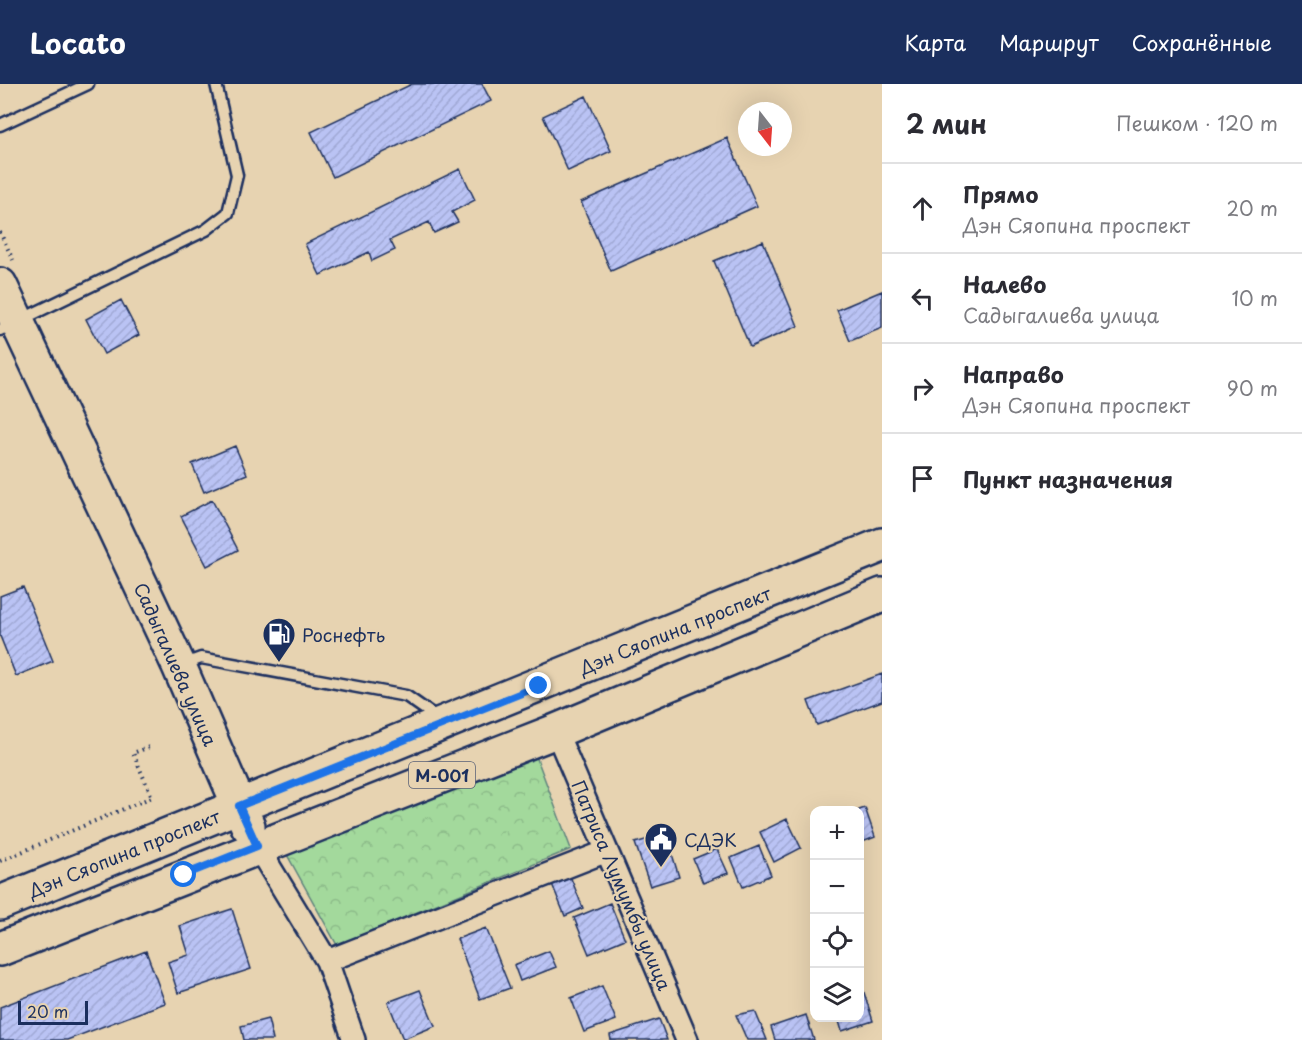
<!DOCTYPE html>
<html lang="ru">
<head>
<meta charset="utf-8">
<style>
	:root { --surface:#fff; --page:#f7f7f7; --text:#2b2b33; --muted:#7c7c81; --line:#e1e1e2; --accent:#1b2f5e }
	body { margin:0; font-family:"Playpen Sans",sans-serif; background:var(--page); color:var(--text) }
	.controls { position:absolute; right:18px; bottom:18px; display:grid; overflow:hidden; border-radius:12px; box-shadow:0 6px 24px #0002 }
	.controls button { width:54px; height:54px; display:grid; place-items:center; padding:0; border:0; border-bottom:2px solid var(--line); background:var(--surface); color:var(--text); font:30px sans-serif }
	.compass { position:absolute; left:738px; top:18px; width:54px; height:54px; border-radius:50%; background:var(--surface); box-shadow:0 6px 24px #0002; rotate:163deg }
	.scale { position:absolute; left:18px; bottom:15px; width:70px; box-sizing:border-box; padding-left:6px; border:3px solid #1b2f5e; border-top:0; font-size:16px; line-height:21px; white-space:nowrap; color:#1b2f5e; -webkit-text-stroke:4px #e7d3b1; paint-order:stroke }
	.stop { position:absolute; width:18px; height:18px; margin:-14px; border:4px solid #1a73e8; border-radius:50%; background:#fff }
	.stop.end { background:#1a73e8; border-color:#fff; box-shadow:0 2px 6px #0008 }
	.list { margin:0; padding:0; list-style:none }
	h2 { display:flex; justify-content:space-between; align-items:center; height:78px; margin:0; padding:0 24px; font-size:26px }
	h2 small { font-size:20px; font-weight:400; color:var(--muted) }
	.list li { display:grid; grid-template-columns:39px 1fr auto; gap:18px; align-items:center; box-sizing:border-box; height:90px; padding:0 24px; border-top:2px solid var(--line) }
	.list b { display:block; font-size:22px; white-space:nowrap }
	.list p { margin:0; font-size:20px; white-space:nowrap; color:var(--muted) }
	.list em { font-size:20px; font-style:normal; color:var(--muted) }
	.icon { flex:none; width:33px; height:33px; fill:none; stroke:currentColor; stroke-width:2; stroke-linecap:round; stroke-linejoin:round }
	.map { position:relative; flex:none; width:882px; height:956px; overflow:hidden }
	header { display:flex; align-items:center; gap:36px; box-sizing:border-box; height:84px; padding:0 30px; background:var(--accent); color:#fff }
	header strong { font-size:28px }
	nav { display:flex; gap:33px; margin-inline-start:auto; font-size:21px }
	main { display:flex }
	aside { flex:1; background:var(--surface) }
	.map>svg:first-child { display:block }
</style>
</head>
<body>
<header>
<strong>Locato</strong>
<nav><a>Карта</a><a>Маршрут</a><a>Сохранённые</a></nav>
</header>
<main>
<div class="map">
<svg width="882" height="956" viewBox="0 0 882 956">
	<defs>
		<pattern id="forest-crowns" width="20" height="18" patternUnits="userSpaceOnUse" patternTransform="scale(1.5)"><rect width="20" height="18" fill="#a3d99c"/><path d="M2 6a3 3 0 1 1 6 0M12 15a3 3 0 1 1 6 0" fill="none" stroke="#8cbb89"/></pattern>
		<pattern id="building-hatch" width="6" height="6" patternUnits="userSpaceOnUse" patternTransform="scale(1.5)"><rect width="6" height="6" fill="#bac3f4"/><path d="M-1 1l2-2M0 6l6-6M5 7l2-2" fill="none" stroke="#9fa8d4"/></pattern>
	</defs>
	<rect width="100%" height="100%" fill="#e7d3b1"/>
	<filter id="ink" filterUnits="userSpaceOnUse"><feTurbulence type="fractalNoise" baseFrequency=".0167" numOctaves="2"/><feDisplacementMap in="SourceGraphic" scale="12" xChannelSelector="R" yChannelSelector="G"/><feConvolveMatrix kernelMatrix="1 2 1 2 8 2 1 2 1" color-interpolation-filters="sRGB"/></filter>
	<g filter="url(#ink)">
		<path fill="url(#forest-crowns)" stroke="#5f847d" stroke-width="1.5" d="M533,664L571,765L337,861L285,767Z"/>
		<path fill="url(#building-hatch)" stroke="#1b2f5e" stroke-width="1.5" d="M412,0H482L491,17L333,93L311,48Z
			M586,12L611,67L568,87L543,32Z
			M727,54L757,122L611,187L581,118Z
			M460,85L475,116L452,128L458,138L434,149L429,138L390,156L395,166L372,177L369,168L320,191L305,160Z
			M763,157L798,242L750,263L714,177Z
			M882,207V244L850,257L837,226Z
			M121,216L139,251L104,270L86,235Z
			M235,362L247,390L204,408L192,380Z
			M212,416L238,466L207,482L181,432Z
			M23,503L53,577L16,592L0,552V512Z
			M882,590V617L817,641L808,617Z
			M865,724L875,753L860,759L859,726Z
			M787,735L801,764L774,778L760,748Z
			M666,750L679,793L650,802L635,759Z
			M759,762L771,791L743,803L731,774Z
			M717,765L728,789L703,799L693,775Z
			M570,792L583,824L565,832L552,800Z
			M610,819L625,855L589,870L574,834Z
			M232,825L251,885L178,909L168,878L189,871L180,842Z
			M486,844L510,904L480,915L457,855Z
			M146,867L165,919L67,956H0V923Z
			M549,867L556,883L520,897L514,881Z
			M860,896L873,937L842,947L838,934H860Z
			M602,902L616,936L584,948L571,914Z
			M420,906L435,942L403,955L388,918Z
			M755,927L767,956H747L736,931Z
			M806,931L814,956H775L771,943Z
			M268,935L273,956H244L241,942Z
			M659,935L667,956H611L610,951Z"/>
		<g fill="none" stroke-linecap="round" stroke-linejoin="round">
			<defs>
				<path id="lane" d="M0,41L88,0
					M0,246L206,146L228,129L237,91L216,0
					M182,581L201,574L406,612L439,635"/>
				<path id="street" d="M556,647L687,956
					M257,762L327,877L354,956
					M327,877L607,767"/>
				<path id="primary" d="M0,201L179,582L248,742
					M0,819L882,461
					M0,865L556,647L882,511"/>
			</defs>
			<use href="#lane" stroke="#1b2f5e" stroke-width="15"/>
			<use href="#street" stroke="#1b2f5e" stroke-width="26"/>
			<use href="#primary" stroke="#1b2f5e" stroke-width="38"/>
			<path stroke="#1b2f5e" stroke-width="4" stroke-dasharray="1.5 4.5" stroke-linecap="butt" d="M0,148L13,176
				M0,777L152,713L133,669L152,662"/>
			<use href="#lane" stroke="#e7d3b1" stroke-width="10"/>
			<use href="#street" stroke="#e7d3b1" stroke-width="21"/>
			<use href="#primary" stroke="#e7d3b1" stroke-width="33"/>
		</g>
	</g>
	<g fill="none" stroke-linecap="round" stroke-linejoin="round" filter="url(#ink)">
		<path stroke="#1a73e8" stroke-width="8" d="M184,791L257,762L239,722L539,602"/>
	</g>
	<defs>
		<symbol id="fuel-pin" viewBox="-11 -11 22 30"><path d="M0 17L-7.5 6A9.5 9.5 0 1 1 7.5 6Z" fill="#1b2f5e" stroke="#e7d3b1"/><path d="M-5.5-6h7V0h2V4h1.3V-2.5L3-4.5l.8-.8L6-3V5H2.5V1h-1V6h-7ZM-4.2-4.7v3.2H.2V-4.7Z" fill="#fff"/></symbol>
		<symbol id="civic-pin" viewBox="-11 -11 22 30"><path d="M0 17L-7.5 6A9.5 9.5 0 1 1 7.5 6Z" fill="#1b2f5e" stroke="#e7d3b1"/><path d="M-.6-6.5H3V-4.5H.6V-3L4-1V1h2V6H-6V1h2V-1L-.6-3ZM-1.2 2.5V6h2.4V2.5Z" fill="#fff"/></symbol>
	</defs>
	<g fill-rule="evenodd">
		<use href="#fuel-pin" x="260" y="531" width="38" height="52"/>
		<use href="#civic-pin" x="642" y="736" width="38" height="52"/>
	</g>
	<g text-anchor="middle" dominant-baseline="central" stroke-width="4.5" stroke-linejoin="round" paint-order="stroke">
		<rect fill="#e7d3b1" stroke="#586077" stroke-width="1.5" x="409" y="678" width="66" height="26" rx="4.5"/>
		<g font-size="16" font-weight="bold" fill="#1b2f5e">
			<text x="442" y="691">M-001</text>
		</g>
		<g font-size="18" fill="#1b2f5e" stroke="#e7d3b1">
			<text transform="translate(675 546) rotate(-22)">Дэн Сяопина проспект</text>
			<text transform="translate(176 580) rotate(66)">Садыгалиева улица</text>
			<text transform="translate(124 769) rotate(-22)">Дэн Сяопина проспект</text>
			<text transform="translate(622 801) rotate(67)">Патриса Лумумбы улица</text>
		</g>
		<g font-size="18" fill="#1b2f5e" stroke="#e7d3b1" text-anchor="start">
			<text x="302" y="550">Роснефть</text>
			<text x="684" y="755">СДЭК</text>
		</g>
	</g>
</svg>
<div class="controls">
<button>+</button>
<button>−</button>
<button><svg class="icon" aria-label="locate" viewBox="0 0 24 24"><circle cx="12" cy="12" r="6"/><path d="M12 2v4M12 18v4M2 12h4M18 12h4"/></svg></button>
<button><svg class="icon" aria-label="layers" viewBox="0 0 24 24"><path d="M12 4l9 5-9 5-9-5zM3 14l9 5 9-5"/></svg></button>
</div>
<svg class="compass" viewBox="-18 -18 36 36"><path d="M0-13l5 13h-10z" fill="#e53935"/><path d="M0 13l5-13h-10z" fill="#7c7c81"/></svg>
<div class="scale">20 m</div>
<div class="stop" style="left:184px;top:791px"></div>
<div class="stop end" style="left:539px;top:602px"></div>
</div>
<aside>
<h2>2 мин<small>Пешком · 120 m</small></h2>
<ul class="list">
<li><svg class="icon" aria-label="ahead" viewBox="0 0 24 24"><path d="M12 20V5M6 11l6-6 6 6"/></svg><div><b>Прямо</b><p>Дэн Сяопина проспект</p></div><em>20 m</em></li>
<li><svg class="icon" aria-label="left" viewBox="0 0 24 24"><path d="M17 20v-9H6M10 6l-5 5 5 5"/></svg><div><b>Налево</b><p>Садыгалиева улица</p></div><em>10 m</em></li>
<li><svg class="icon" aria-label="right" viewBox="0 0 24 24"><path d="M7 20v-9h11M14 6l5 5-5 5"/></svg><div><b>Направо</b><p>Дэн Сяопина проспект</p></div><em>90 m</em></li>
<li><svg class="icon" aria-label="arrive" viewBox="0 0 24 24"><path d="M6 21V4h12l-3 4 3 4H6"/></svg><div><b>Пункт назначения</b></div></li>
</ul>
</aside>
</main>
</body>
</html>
